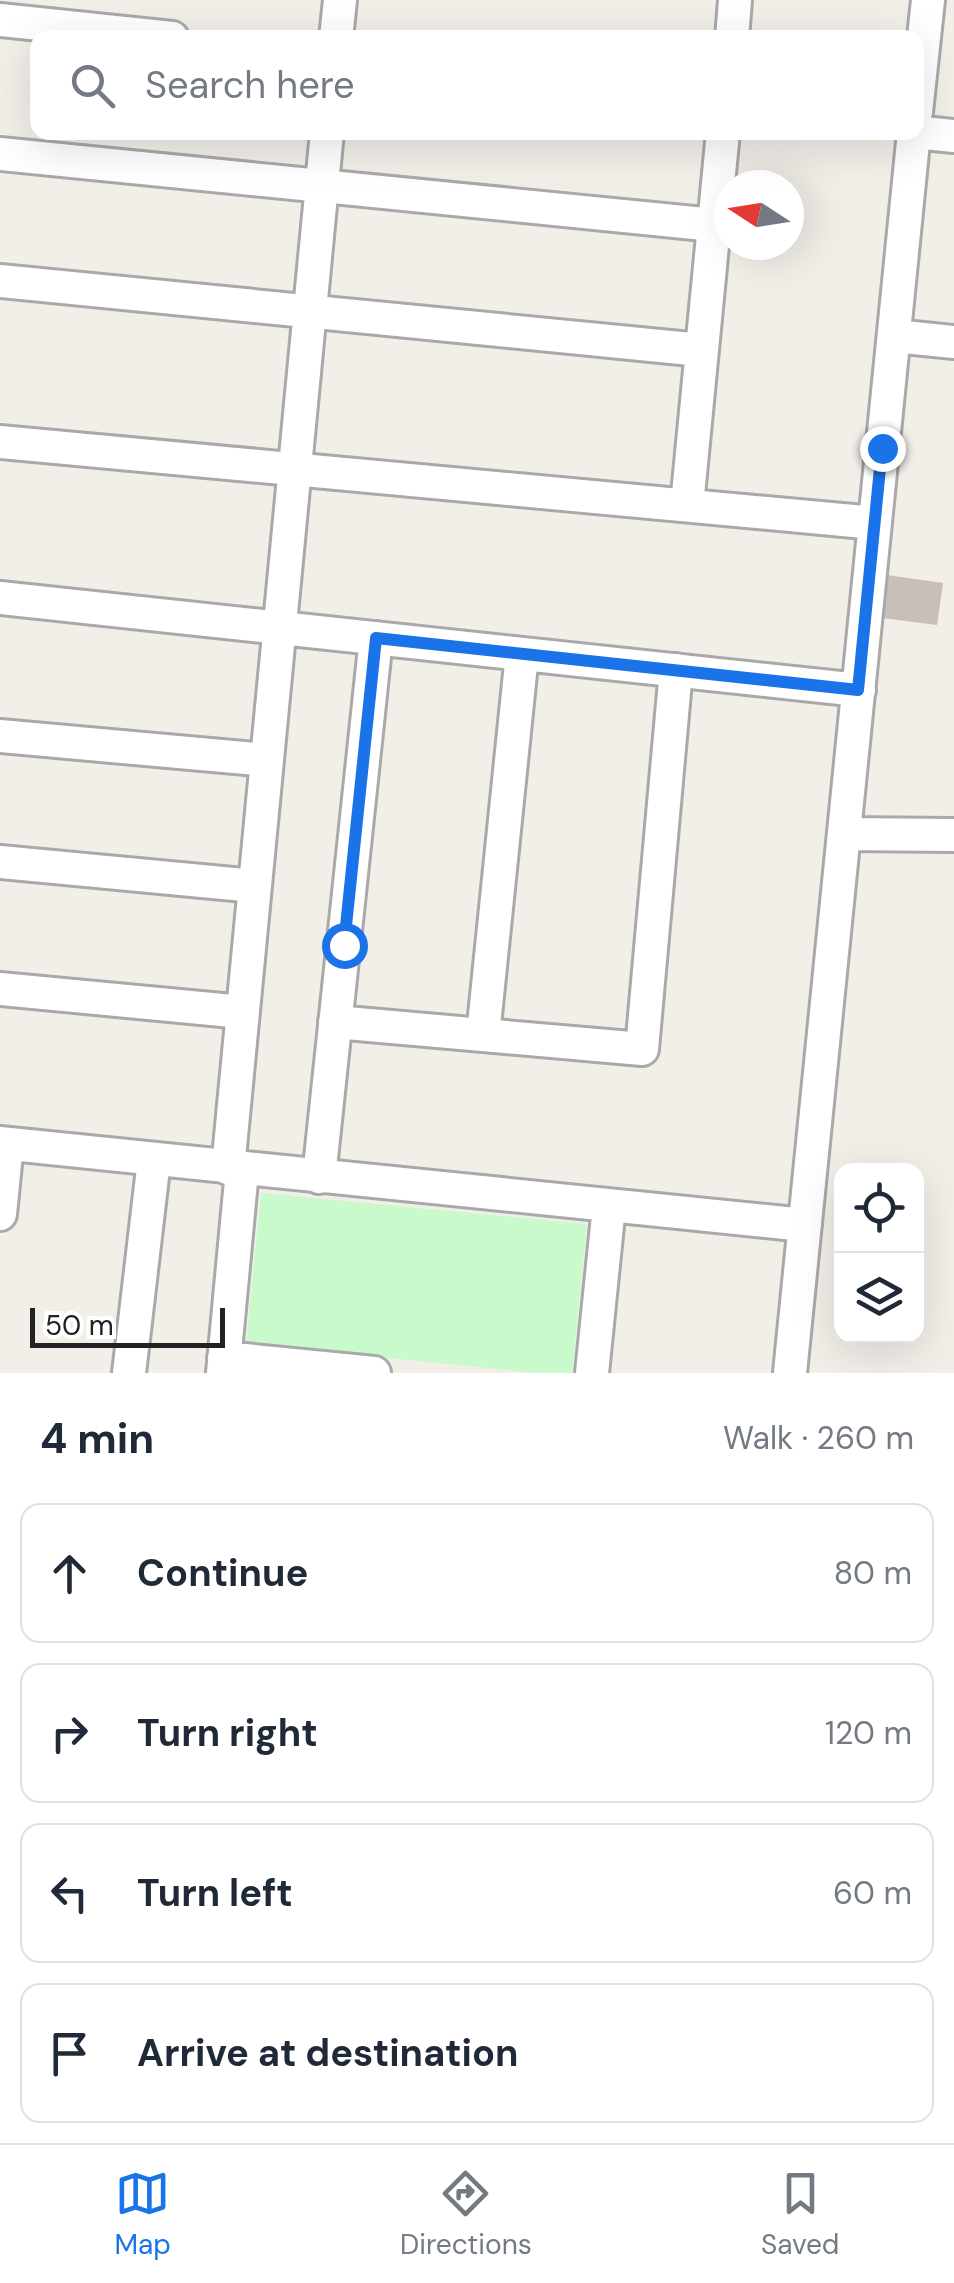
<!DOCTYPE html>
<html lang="en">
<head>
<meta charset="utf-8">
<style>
	:root { --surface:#fff; --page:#f6f6f7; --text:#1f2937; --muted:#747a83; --line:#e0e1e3; --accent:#1a73e8 }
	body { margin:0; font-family:"DM Sans",sans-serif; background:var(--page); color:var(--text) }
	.controls { position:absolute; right:30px; bottom:30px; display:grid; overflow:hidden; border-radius:20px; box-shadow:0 10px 40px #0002 }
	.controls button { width:90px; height:90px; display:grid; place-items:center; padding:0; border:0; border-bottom:2px solid var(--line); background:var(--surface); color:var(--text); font:50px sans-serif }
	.compass { position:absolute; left:714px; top:170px; width:90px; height:90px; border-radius:50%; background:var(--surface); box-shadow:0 10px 40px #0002; rotate:282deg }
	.scale { position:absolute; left:30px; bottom:25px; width:195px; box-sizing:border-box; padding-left:10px; border:5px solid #222; border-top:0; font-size:28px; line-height:35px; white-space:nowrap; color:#222; -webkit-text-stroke:8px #fff; paint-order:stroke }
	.stop { position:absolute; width:30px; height:30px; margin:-22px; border:8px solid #1a73e8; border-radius:50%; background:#fff }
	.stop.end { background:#1a73e8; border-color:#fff; box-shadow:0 2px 10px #0008 }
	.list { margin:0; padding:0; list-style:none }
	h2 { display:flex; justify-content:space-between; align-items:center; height:130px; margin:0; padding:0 40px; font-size:42px }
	h2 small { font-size:32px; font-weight:400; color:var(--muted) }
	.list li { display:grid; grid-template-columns:65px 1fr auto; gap:30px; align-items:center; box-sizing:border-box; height:140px; margin:0 20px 20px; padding:0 20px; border:2px solid var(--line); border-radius:20px }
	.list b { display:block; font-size:38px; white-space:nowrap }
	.list em { font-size:32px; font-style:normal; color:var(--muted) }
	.icon { flex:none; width:55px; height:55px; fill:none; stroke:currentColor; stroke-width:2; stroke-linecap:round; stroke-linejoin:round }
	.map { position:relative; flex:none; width:954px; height:1373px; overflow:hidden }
	.search { position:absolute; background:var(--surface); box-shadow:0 10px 40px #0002; left:30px; right:30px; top:30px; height:110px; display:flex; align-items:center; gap:25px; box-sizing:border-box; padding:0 35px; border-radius:20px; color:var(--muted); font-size:38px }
	.sheet { height:770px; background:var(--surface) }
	nav { display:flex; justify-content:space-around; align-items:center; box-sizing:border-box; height:140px; border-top:2px solid var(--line); background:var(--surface); font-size:28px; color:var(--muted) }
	nav a { display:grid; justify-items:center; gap:5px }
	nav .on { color:var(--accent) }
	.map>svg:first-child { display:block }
</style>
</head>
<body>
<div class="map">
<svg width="954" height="1373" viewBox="0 0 954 1373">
	<rect width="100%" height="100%" fill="#f2efe9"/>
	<path fill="#c8facc" d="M261,1193L587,1224L572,1373H538L246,1344Z"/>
	<path fill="#c7bfb8" d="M880,574L943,583L937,625L874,617Z"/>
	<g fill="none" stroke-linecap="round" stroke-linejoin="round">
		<defs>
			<path id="minor" d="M0,20L172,38
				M336,38L340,0
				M732,38L735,0
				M916,112L928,0
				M0,154L714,225
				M0,281L701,350
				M894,336L954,342
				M0,442L875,523
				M687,505L723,132
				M0,598L859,690
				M0,736L267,760
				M844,834L954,835
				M0,862L255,886
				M0,989L243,1012
				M335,1022L642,1049L676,670
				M483,1035L522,654
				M0,1143L805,1225
				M228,1168L327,132
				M319,1177L376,638
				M0,1214L7,1144
				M224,1358L374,1373
				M129,1373L154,1160
				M223,1373L242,1170
				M592,1373L609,1206
				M790,1373L914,132L954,136"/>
		</defs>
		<use href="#minor" stroke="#a9a9a9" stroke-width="38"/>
		<use href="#minor" stroke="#fff" stroke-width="32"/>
	</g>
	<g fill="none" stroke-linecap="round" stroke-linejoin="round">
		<path stroke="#1a73e8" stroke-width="12" d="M344,945L376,638L858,690L882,448"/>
	</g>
</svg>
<div class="controls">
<button><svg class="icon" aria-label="locate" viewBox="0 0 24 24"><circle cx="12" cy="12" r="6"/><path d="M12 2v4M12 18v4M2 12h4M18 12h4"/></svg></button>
<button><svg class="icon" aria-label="layers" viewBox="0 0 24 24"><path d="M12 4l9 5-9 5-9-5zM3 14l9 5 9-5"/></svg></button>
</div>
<svg class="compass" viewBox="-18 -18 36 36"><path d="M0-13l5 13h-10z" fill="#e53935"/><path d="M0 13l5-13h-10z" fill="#747a83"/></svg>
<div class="scale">50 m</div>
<div class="stop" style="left:344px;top:945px"></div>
<div class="stop end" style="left:882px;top:448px"></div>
<div class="search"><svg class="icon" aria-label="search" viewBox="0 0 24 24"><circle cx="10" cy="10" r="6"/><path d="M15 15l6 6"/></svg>Search here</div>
</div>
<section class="sheet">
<h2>4 min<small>Walk · 260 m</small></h2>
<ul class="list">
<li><svg class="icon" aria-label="ahead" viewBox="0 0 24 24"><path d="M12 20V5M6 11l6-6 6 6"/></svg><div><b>Continue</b></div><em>80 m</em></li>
<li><svg class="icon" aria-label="right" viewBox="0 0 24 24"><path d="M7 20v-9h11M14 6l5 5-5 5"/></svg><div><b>Turn right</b></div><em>120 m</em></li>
<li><svg class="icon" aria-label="left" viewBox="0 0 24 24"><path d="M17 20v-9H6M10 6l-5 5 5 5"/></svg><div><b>Turn left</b></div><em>60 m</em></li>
<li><svg class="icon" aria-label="arrive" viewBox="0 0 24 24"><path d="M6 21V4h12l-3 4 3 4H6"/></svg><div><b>Arrive at destination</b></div></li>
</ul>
</section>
<nav>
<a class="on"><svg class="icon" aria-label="map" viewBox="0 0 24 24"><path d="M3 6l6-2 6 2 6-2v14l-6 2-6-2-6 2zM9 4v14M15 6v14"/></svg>Map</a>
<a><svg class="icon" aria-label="directions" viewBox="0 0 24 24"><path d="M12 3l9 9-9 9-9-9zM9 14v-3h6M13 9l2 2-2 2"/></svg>Directions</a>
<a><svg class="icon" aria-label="saved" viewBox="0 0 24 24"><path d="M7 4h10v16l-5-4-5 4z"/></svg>Saved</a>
</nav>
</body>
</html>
